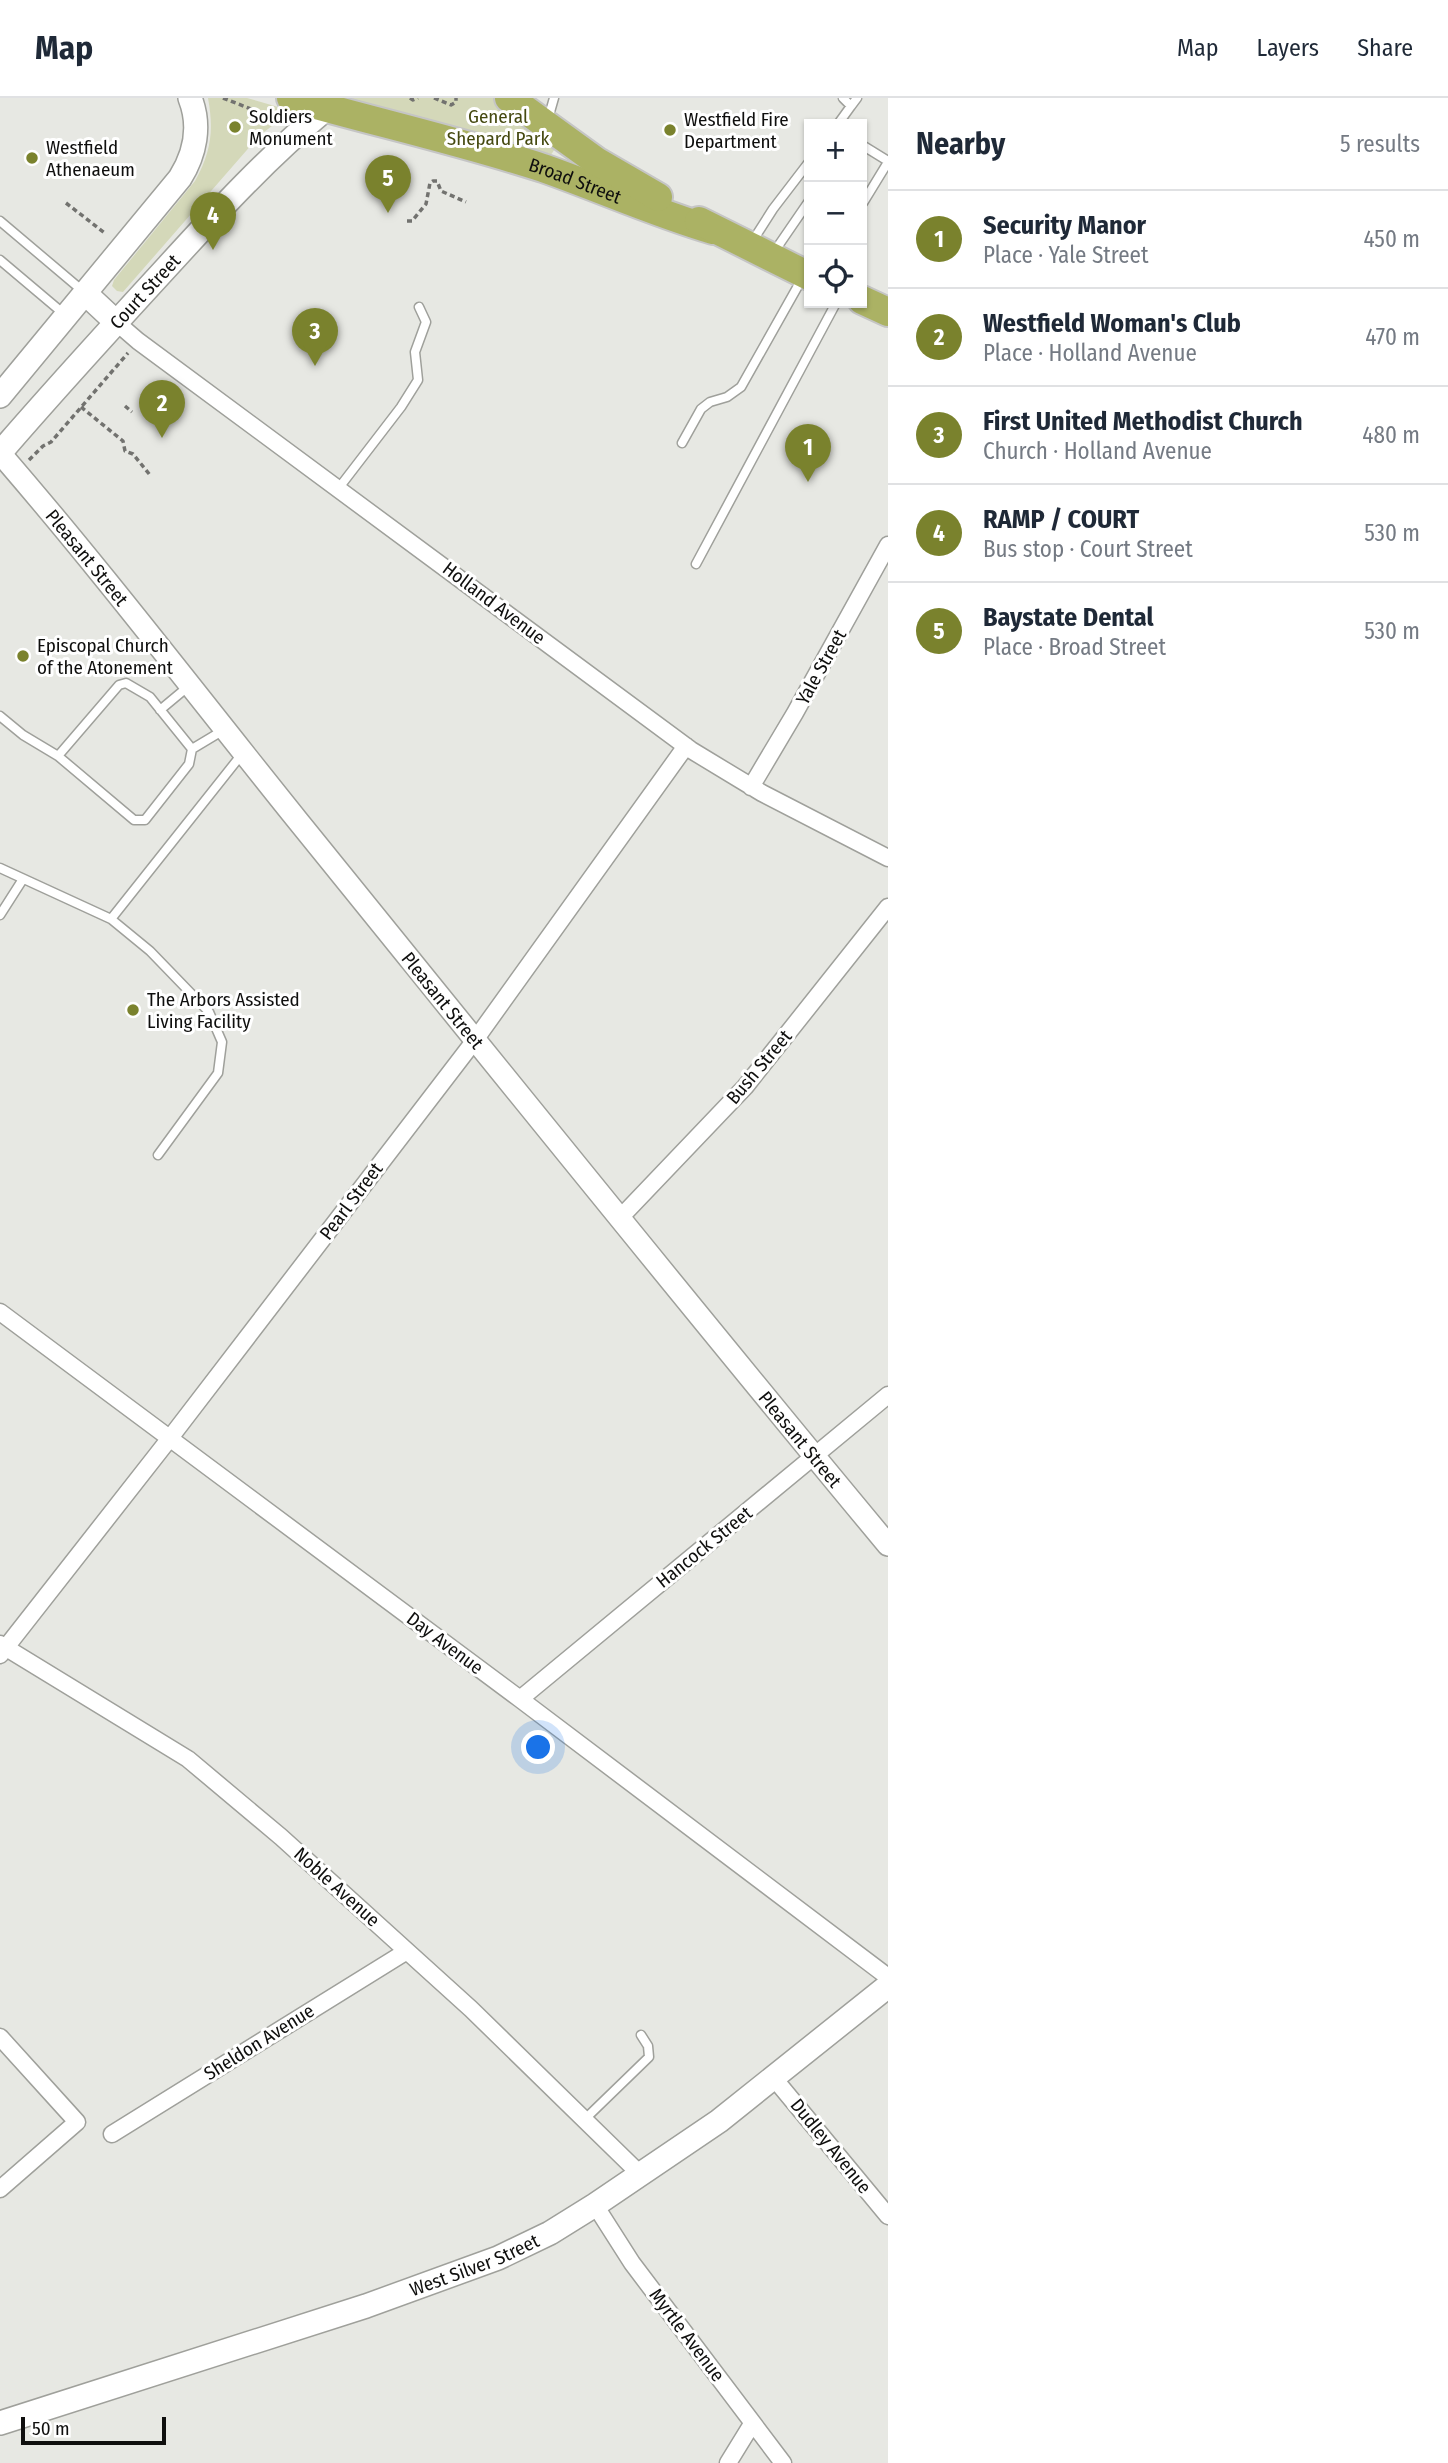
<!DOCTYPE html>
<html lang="en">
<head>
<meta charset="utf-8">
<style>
	:root { --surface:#fff; --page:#f6f6f7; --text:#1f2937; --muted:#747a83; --line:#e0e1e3; --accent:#7a822d }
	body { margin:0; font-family:"Fira Sans Condensed",sans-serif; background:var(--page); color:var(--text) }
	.controls { position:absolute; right:21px; top:21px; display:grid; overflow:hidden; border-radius:0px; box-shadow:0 2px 5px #0004 }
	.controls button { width:63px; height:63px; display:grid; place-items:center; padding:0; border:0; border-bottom:2px solid var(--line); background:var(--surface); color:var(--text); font:35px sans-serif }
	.scale { position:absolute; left:21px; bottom:18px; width:145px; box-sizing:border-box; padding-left:7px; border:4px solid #0f0f0e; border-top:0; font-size:19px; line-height:24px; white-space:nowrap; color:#0f0f0e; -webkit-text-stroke:5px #fff; paint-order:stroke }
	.you { position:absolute; left:539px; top:1650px; width:24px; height:24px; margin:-18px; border:5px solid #fff; border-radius:50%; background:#1a73e8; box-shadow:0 0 0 10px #1a73e833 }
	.badge { display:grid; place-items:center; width:46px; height:46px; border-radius:50%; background:var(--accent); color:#fff; font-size:23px; font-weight:700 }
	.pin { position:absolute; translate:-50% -58px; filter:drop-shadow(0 2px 4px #0008) }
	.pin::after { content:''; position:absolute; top:37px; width:24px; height:21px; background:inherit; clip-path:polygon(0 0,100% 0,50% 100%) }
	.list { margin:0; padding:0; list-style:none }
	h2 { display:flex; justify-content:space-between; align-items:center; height:91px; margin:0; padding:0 28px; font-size:30px }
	h2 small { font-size:23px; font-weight:400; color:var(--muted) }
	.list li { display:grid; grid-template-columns:46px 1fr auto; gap:21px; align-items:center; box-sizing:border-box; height:98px; padding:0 28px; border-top:2px solid var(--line) }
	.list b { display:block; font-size:26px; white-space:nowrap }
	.list p { margin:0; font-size:23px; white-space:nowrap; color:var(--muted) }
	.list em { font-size:23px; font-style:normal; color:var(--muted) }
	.icon { flex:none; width:38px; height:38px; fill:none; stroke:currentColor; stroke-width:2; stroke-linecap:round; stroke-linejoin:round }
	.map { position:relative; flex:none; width:888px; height:2365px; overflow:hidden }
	header { display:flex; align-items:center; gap:42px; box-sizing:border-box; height:98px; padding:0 35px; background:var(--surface); border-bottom:2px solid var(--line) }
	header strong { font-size:33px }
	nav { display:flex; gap:38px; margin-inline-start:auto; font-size:24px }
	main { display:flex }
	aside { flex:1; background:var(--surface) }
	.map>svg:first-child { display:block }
</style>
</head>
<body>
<header>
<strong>Map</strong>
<nav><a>Map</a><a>Layers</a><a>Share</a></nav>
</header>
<main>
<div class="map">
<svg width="888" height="2365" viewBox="0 0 888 2365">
	<rect width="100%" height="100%" fill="#e7e8e3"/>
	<path fill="#d4d8b9" d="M208,0H247L292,13L264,34L253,45L123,194L117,193L112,188L114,182L195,83C211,54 214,33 208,0Z
		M291,0H509L563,39L542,70Z"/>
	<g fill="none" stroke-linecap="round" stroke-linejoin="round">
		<defs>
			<path id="service" d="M843,0L851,8L857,0
				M548,21L554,0
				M838,26L851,8
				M862,47L888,63
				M863,105L888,64
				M0,123L84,194
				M752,144L773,111L809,64
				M774,154L809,103
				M0,162L64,216
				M682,345L701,311L710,304L727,299L741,289L803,179
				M338,391L401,309L418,282L415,254L426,224L419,209
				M696,466L836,205
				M126,585L150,599L192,651L189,666L145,722H134L58,658L119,587Z
				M160,612L190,587
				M0,618L23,637L58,658
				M192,651L222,633
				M0,770L111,821L150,853L209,914L222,944L218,975L158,1057
				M0,817L23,781
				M111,821L242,656
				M584,2022L649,1959L648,1948L641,1937"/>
			<path id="minor" d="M116,224L138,243L691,652L762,695L888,760
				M751,689L795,615L888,447
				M619,1121L745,989L888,809
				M0,1214L520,1601L888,1879
				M0,1546L188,1661L281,1739L471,1911L640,2076
				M0,1557L170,1340L475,942L686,648
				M520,1601L888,1297
				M0,1939L77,2024L0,2091
				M773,1979L888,2118
				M112,2036L407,1853
				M595,2107L632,2165L783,2365
				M728,2365L752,2326"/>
			<g id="tertiary">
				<path id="s1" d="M0,355C103,474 199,600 298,723C494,965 689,1208 888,1447"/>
			</g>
			<g id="secondary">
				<path d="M86,196L116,224"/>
				<path d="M0,298L180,80C195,56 201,28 190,0"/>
				<path id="s2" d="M0,355C55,291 111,230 168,168C220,111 268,59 327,10"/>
				<path id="s3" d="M0,2325L366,2208L498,2160L550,2135L595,2107L719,2023L888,1888"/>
			</g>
			<g id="trunk">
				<path id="s4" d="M291,0C375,24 460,43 543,70C600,90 655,115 713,132"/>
				<path d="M509,0L596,63L658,99"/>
				<path d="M699,123L809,178"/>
				<path d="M862,202L888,214"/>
			</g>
		</defs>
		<use href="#service" stroke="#9fa09b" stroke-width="11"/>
		<use href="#minor" stroke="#9fa09b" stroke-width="19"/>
		<use href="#tertiary" stroke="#9fa09b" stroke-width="24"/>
		<use href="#secondary" stroke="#9fa09b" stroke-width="26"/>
		<use href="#trunk" stroke="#c5c5c5" stroke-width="32"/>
		<path stroke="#72726f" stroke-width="3.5" stroke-dasharray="5 3.5" stroke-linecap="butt" d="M223,0L269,18L273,11
			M410,0L413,2L418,0
			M434,0L451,7L456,4V0
			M66,105L106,136
			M407,123H412L426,106L430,85L433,83H437L441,93L466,104
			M125,308L132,314
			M81,309L123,343L125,353L133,356L150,377
			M29,362L43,348L51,344L128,255"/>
		<use href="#service" stroke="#fff" stroke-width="8"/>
		<use href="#minor" stroke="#fff" stroke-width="16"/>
		<use href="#tertiary" stroke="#fff" stroke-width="21"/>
		<use href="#secondary" stroke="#fff" stroke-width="23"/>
		<use href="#trunk" stroke="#abb264" stroke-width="28"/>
	</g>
	<g fill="#7a822d" stroke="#fff" stroke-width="2.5">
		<circle cx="235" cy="29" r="7"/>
		<circle cx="670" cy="32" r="7"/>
		<circle cx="32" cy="60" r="7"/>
		<circle cx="23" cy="558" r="7"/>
		<circle cx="133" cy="912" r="7"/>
	</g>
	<g text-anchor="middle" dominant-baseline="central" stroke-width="6" stroke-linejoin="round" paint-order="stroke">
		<g font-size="19" fill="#0f0f0e" stroke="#fff" text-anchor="start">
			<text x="249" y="18">Soldiers<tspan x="249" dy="22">Monument</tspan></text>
			<text x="684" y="21">Westfield Fire<tspan x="684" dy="22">Department</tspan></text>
			<text x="46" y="49">Westfield<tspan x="46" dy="22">Athenaeum</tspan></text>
			<text x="37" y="547">Episcopal Church<tspan x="37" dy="22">of the Atonement</tspan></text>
			<text x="147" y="901">The Arbors Assisted<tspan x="147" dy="22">Living Facility</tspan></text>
		</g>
		<g font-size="19" fill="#454910" stroke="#fff">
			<text x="498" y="18">General<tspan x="498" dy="22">Shepard Park</tspan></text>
		</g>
		<g font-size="19" fill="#0f0f0e" stroke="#fff">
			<text stroke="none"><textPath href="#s4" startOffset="296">Broad Street</textPath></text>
			<text stroke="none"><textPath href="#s2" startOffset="217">Court Street</textPath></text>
			<text stroke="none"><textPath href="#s1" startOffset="136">Pleasant Street</textPath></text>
			<text transform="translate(494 505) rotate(37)">Holland Avenue</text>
			<text transform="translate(821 569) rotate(-61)">Yale Street</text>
			<text stroke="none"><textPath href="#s1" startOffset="704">Pleasant Street</textPath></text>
			<text transform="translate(759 969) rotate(-50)">Bush Street</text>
			<text transform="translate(351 1103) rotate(-53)">Pearl Street</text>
			<text stroke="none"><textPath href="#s1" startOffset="1270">Pleasant Street</textPath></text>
			<text transform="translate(704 1449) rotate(-39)">Hancock Street</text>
			<text transform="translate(445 1545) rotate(37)">Day Avenue</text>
			<text transform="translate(337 1789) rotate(42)">Noble Avenue</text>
			<text transform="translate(259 1944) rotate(-32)">Sheldon Avenue</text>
			<text transform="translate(831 2048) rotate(51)">Dudley Avenue</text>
			<text stroke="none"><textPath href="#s3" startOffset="500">West Silver Street</textPath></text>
			<text transform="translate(687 2237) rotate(53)">Myrtle Avenue</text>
		</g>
	</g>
</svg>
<div class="controls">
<button>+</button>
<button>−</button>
<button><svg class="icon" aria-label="locate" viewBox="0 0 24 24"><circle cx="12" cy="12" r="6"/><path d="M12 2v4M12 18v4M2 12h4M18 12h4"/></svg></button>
</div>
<div class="scale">50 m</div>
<div class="you"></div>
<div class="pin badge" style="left:808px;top:384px">1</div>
<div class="pin badge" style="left:162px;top:340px">2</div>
<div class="pin badge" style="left:315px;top:268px">3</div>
<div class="pin badge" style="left:213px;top:152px">4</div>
<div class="pin badge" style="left:388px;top:115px">5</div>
</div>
<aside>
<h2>Nearby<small>5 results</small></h2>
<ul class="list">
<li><span class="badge">1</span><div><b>Security Manor</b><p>Place · Yale Street</p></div><em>450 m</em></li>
<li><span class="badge">2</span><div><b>Westfield Woman's Club</b><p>Place · Holland Avenue</p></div><em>470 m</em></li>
<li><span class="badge">3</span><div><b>First United Methodist Church</b><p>Church · Holland Avenue</p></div><em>480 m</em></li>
<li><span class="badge">4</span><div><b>RAMP / COURT</b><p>Bus stop · Court Street</p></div><em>530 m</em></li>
<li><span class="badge">5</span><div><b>Baystate Dental</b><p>Place · Broad Street</p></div><em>530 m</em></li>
</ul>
</aside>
</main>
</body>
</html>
